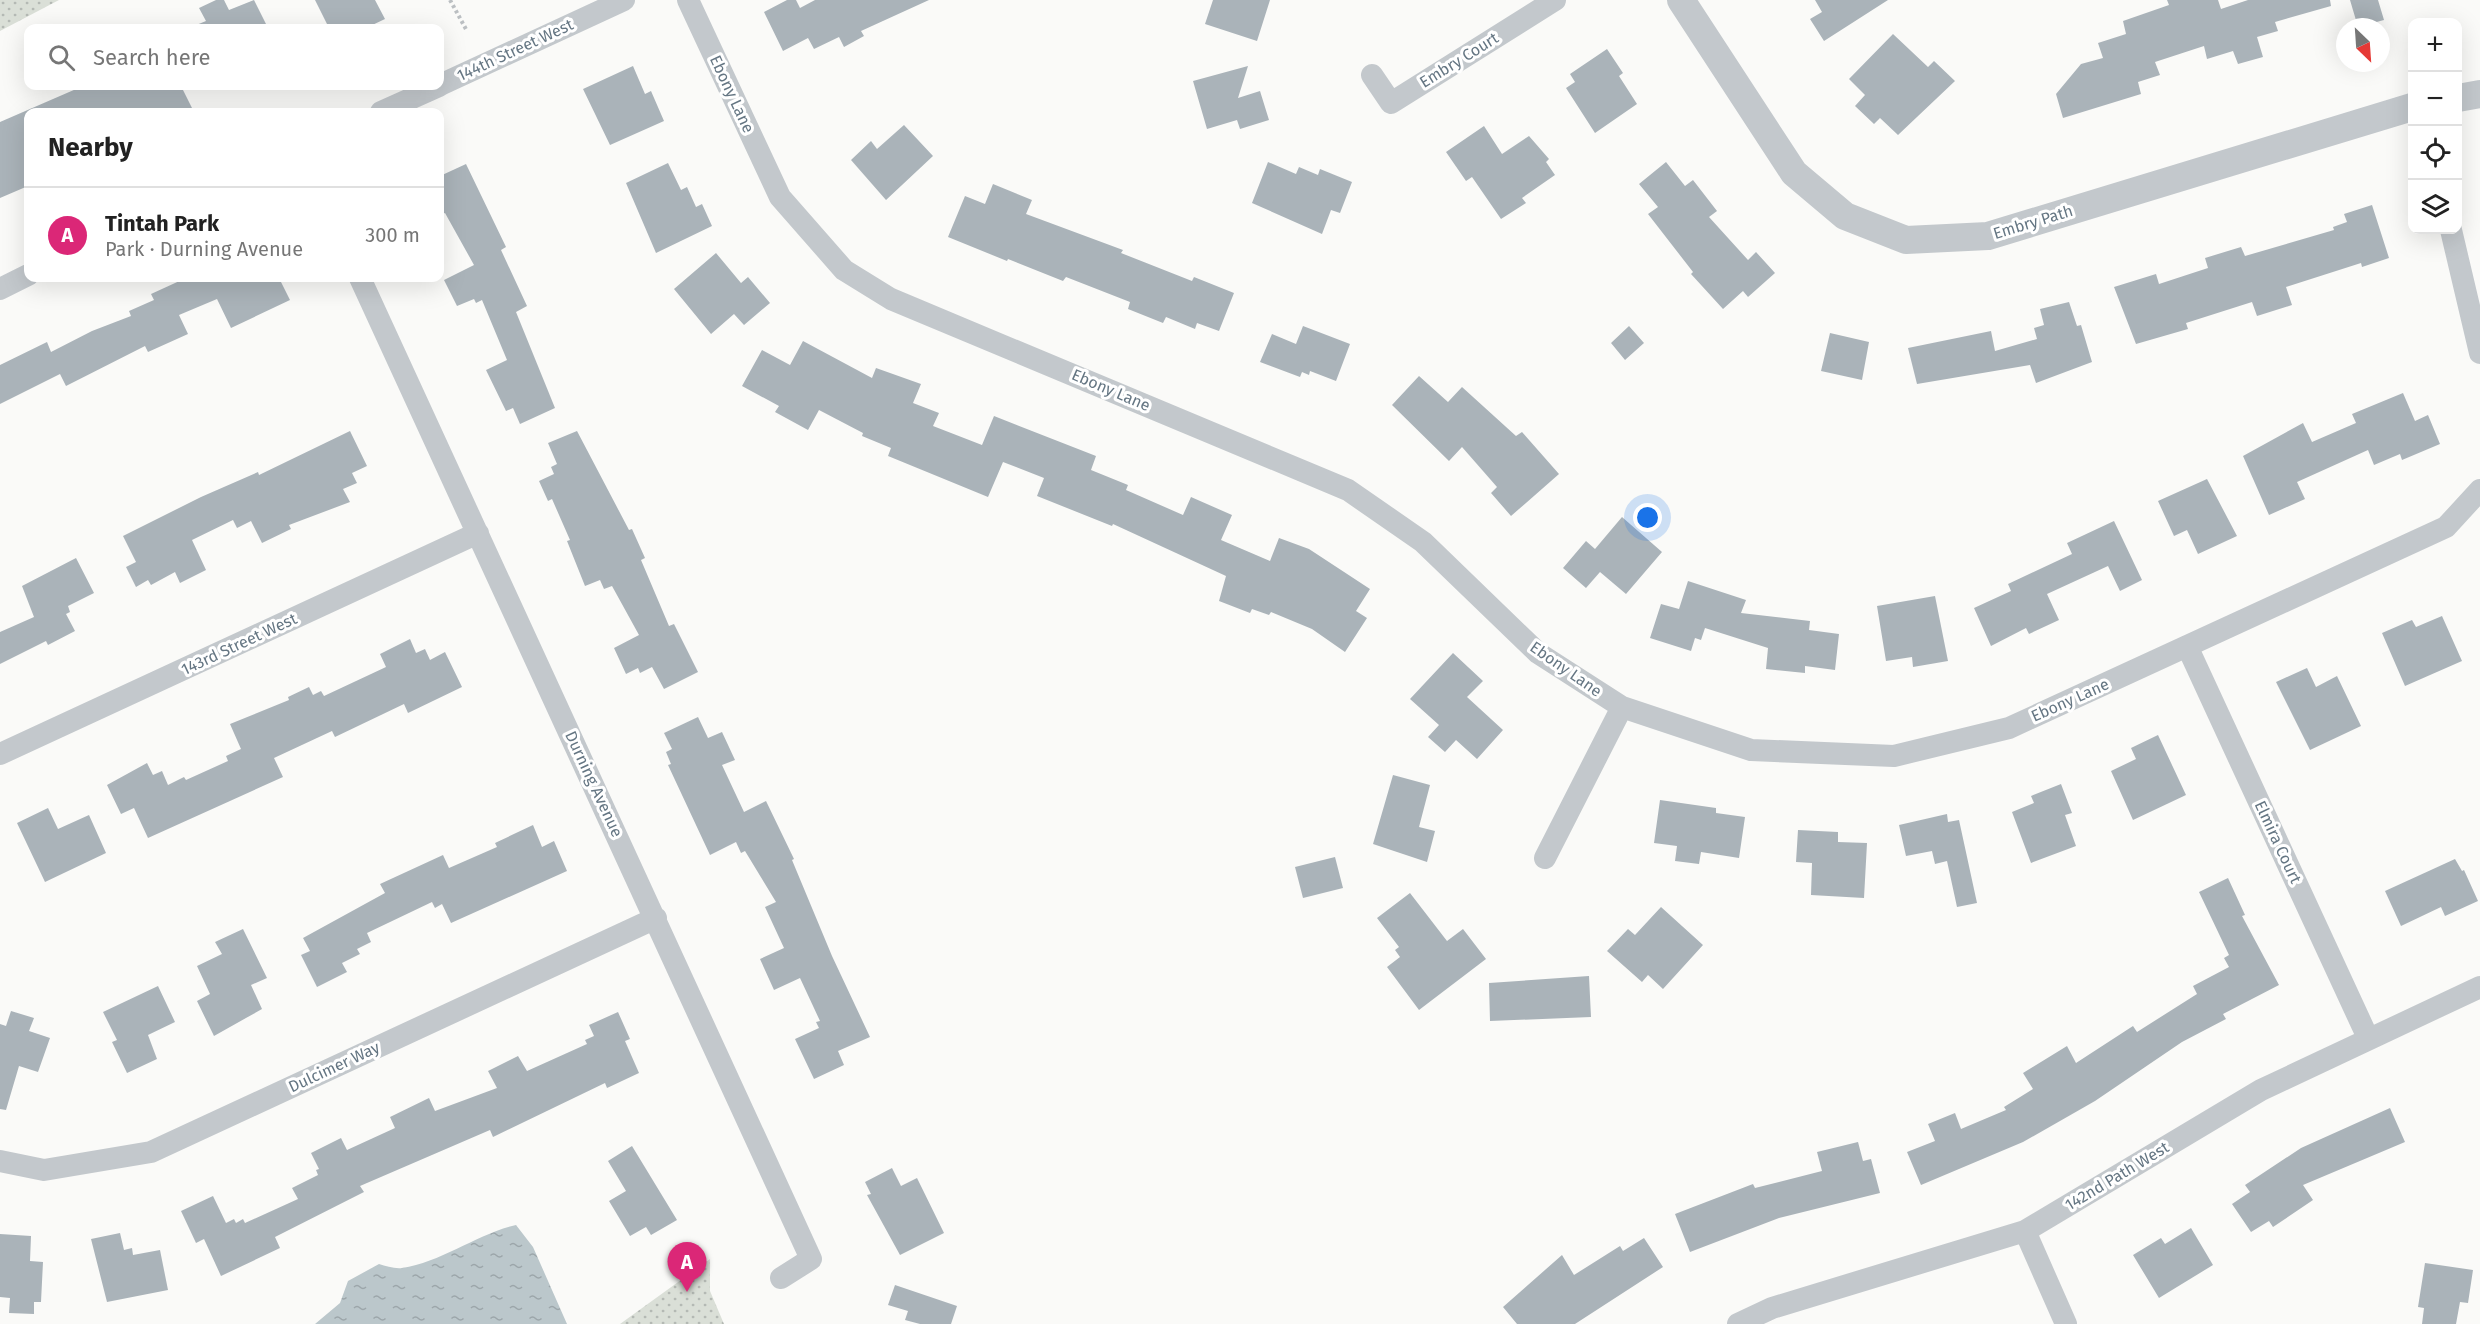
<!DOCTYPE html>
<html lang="en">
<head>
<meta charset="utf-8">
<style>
	:root { --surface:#fff; --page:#f6f6f6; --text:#222; --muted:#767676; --line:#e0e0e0; --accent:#db2777 }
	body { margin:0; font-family:"Fira Sans",sans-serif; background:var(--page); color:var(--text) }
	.controls { position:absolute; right:18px; top:18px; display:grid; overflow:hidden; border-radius:12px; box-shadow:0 6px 24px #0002 }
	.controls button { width:54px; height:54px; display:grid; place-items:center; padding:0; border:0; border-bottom:2px solid var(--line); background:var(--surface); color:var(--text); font:30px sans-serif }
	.compass { position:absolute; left:2336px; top:18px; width:54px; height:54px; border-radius:50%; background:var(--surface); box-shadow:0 6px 24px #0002; rotate:155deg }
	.you { position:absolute; left:1648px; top:518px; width:21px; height:21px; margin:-15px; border:4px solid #fff; border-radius:50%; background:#1a73e8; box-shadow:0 0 0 9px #1a73e833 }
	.badge { display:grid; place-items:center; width:39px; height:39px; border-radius:50%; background:var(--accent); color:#fff; font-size:20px; font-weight:700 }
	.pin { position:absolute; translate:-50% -50px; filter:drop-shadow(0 2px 3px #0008) }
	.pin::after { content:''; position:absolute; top:32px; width:21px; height:18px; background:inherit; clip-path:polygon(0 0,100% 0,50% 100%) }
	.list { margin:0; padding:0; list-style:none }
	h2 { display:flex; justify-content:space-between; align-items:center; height:78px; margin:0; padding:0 24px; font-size:26px }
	h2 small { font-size:20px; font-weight:400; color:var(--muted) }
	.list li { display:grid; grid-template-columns:39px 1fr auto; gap:18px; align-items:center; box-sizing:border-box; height:96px; padding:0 24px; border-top:2px solid var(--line) }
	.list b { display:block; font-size:22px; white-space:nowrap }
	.list p { margin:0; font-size:20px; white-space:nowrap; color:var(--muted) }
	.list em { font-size:20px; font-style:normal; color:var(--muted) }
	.icon { flex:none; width:33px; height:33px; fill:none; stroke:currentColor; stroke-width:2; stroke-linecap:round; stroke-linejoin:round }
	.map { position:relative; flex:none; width:2480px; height:1324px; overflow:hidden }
	.search { position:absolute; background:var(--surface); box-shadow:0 6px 24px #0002; left:24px; top:24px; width:420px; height:66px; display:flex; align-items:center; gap:15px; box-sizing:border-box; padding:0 21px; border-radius:12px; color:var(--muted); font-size:22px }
	.panel { position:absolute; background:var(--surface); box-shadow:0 6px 24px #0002; left:24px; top:108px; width:420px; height:174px; border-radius:12px }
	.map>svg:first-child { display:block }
</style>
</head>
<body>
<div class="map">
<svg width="2480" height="1324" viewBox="0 0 2480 1324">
	<defs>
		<pattern id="park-dots" width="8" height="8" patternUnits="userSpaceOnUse" patternTransform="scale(1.5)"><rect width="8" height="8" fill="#dadfd7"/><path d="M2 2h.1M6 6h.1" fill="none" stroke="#b4b9b4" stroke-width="1.8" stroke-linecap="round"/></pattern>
		<pattern id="water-ripples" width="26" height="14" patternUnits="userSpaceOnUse" patternTransform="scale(1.5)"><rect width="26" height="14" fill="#bbc7cb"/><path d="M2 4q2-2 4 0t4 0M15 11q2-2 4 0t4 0" fill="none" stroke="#9ca6aa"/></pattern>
	</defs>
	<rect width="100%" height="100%" fill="#fafaf8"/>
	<path fill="url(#park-dots)" d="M0,0H59L0,31Z
		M710,1259V1291L724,1324H620Z"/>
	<path fill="url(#water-ripples)" d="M516,1225L533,1247L567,1324H315L340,1303L348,1281L379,1264C386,1266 395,1269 402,1268C442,1262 477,1234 516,1225Z"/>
	<path fill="#aab3b9" d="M216,0H224L229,10L254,0L268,28H189L206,21L199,8Z
		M315,0H375L385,19L366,28H329Z
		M787,0H796L800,8L815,0H929L861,31L864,36L844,47L839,37L814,49L808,38L783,51L764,12Z
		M1213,0H1270L1257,41L1205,24Z
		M1815,0H1888L1824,41L1810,19L1822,12Z
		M2167,0H2218L2221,9L2248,0H2330L2331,6L2275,22L2278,31L2257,37L2263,57L2238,64L2233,51L2207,59L2204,46L2155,62L2160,75L2138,82L2141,94L2063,118L2056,94L2081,64L2103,58L2098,43L2126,34L2123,21L2169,5Z
		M2350,0H2378L2384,20L2358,27Z
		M1893,34L1928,67L1934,61L1955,81L1898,135L1880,118L1874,124L1855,106L1865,95L1849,79Z
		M1607,49L1623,73L1619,76L1637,104L1595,133L1566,88L1575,82L1570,74Z
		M633,66L645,94L651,91L664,121L610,145L583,89Z
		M1248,66L1238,98L1260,91L1269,120L1240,129L1237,120L1207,129L1193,81Z
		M83,86H181L194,112H28V186L0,198V122Z
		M904,125L933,156L886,200L851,160L871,141L877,149Z
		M1484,126L1502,154L1529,136L1549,159L1546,162L1555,175L1522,198L1526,203L1501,219L1472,177L1466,181L1446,152Z
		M1268,162L1296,174L1299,167L1318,175L1320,169L1352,182L1340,213L1331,210L1322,234L1252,203Z
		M1666,162L1685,186L1693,180L1717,211L1709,217L1748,260L1756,252L1775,273L1748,297L1743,291L1723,309L1691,274L1693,272L1648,214L1658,207L1639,184Z
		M668,163L681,190L687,187L696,207L702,204L712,226L656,253L626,183Z
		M466,164L506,247L501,250L527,306L516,312L555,408L520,424L513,408L506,411L486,370L507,360L482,300L476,303L474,299L457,306L444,280L474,265L445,213L440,215V176Z
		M993,184L1032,200L1026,214L1123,250L1121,253L1192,281L1194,277L1234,293L1219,331L1197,323L1195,329L1166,317L1163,323L1128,309L1130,302L1066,277L1063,281L1008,259L1007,261L948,237L965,196L985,204Z
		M2372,205L2389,258L2362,267L2361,263L2286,287L2292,305L2257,316L2252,302L2186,323L2188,329L2136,344L2114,287L2156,274L2159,284L2208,268L2205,258L2241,247L2245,256L2334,230L2333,227L2347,222L2344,214Z
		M716,253L741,283L748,277L770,303L744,325L734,314L711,334L674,289Z
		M186,278H279L290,300L231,328L217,299L179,315L188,334L148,352L145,346L66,386L60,374L0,404V365L47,342L51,352L92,331L131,316L129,311L154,300L151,294Z
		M2069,302L2077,326L2081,325L2092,362L2036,383L2030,365L1917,384L1908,348L1991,331L1995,351L2037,339L2034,328L2044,325L2040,309Z
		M1303,326L1350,344L1336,381L1310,371L1309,375L1302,372L1300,377L1260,362L1272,334L1296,344Z
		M1629,326L1644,343L1625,360L1611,343Z
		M1830,333L1869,342L1862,380L1821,371Z
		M803,341L872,378L876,368L921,384L913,403L939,413L933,426L982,445L994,416L1096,456L1091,470L1128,485L1126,490L1183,515L1191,497L1232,515L1221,540L1270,561L1279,538L1309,549L1370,589L1356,611L1367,618L1345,652L1312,629L1271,612L1269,615L1252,609L1250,613L1219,601L1226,576L1113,524L1112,526L1037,496L1044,478L1003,462L988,497L888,456L891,448L862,436L863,433L819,410L808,430L775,412L779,406L742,386L762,350L790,365Z
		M1419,376L1448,402L1462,387L1516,436L1522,432L1559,474L1511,516L1491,493L1497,487L1462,447L1449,461L1392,405Z
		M2403,393L2415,421L2428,415L2440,444L2402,460L2400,454L2374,465L2368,450L2297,482L2305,499L2269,515L2243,456L2303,423L2312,442L2356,423L2352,414Z
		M350,431L367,466L352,473L357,483L343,489L350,502L289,525L291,529L262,543L251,521L237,528L233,520L192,540L206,570L180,583L175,572L151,585L148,580L136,587L126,567L136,562L123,536L201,497L258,472L259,475Z
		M577,431L629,530L632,529L645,558L641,560L669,626L674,624L698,672L664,689L652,667L640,673L638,668L626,674L614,648L639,635L612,586L604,589L600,580L585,586L567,541L570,540L552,499L548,501L539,481L554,474L551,467L557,464L548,443Z
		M2207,479L2237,536L2198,554L2187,530L2174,536L2158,501Z
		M1622,517L1662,552L1626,594L1600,572L1586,588L1563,568L1586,541L1595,549Z
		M2114,521L2142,580L2120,591L2108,566L2047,594L2059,620L2029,634L2026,628L1991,646L1974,608L2011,591L2008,584L2072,554L2067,543Z
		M76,558L94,593L68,606L70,612L66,614L75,631L48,645L46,641L0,664V632L34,617L22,586Z
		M1688,581L1746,600L1741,613L1810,621L1809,630L1839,634L1835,670L1805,666V673L1766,669L1768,648L1705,628L1701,640L1695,638L1691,651L1650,638L1661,604L1679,609Z
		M1935,596L1948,661L1913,667L1912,657L1886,661L1877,606Z
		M2442,616L2462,661L2405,686L2382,633L2412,620L2416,627Z
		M410,639L416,653L425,649L430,660L445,652L462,687L408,713L404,704L335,737L332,731L274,758L283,777L148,838L134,808L121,814L107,785L147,763L153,775L162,771L168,785L184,777L186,780L228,761L226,756L241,749L230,724L289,700L288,697L309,687L313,695L321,691L324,696L386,667L380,654Z
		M1453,653L1483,681L1467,697L1503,730L1477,759L1456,740L1445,752L1428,737L1439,725L1410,699Z
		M2307,668L2316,687L2337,676L2361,726L2310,750L2276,682Z
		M698,717L708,738L722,732L735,760L722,765L744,812L766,801L794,859L792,860L832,956L870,1037L838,1051L844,1065L814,1079L795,1039L819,1028L816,1022L820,1021L800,978L774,990L760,959L784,948L765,907L776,902L745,851L741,853L736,842L710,855L668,765L671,764L666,752L672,749L664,733Z
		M2158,735L2186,795L2133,820L2111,771L2136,759L2131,748Z
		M1393,775L1430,785L1419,827L1435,831L1427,862L1373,844Z
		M2061,784L2072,813L2065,815L2076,846L2031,863L2012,812L2034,803L2031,796Z
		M1660,800L1716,808V813L1745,817L1739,858L1701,852L1699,864L1675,861L1677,846L1654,843Z
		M48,808L58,829L89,815L106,853L45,882L17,823Z
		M1947,814L1948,822L1959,820L1977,903L1957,907L1947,861L1935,864L1932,851L1906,856L1899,825Z
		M533,825L542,847L554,841L567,871L451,923L442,904L435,908L432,902L367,933L371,942L357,949L360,954L342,963L347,972L317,987L301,955L310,951L303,938L385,893L380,884L443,855L449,868L497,847L495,843Z
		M1798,830L1838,832V842L1867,843L1864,898L1811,895L1812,863L1796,862Z
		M1335,857L1343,888L1303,898L1295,867Z
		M2455,859L2462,871L2464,870L2478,901L2445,916L2441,907L2401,926L2385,891Z
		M2228,878L2245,915L2242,916L2279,985L2223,1014L2226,1019L2182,1042L2095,1101L2023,1142L1921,1185L1907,1152L1935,1141L1928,1124L1955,1113L1961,1129L2006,1110L2004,1107L2033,1089L2023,1073L2067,1046L2076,1063L2133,1026L2137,1032L2197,994L2193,986L2229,967L2224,958L2229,955L2199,892Z
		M1410,893L1447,941L1463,929L1486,959L1419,1010L1387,967L1400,957L1395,950L1399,947L1377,918Z
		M1661,907L1703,945L1663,989L1648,975L1642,982L1607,951L1628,929L1635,935Z
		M243,929L267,978L251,985L262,1009L214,1036L197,1001L210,994L197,966L222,954L215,942Z
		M1589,976L1591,1017L1490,1021L1489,983Z
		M158,986L175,1022L148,1035L157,1059L127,1073L112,1042L117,1040L103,1012Z
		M11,1011L34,1018L29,1031L50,1038L38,1072L19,1066L6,1110L0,1109V1024L6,1026Z
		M618,1012L630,1039L625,1041L639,1073L607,1088L605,1083L493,1137L490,1130L360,1186L364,1192L275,1237L280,1248L221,1276L204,1239L196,1243L181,1211L213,1196L226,1223L234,1219L236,1223L243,1219L245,1223L298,1199L292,1188L318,1175L316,1170L319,1169L311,1153L341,1138L347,1150L395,1128L390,1117L429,1098L435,1111L497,1088L488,1071L518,1056L527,1071L587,1044L585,1040L594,1036L589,1025Z
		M2390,1108L2405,1142L2303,1185L2313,1200L2273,1227L2269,1221L2251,1232L2232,1204L2250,1192L2245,1185L2301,1148Z
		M1858,1142L1863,1161L1871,1159L1880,1193L1779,1218L1690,1252L1675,1214L1753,1184L1755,1188L1822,1171L1817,1152Z
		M632,1146L677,1220L651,1235L646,1227L630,1236L609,1201L626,1191L608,1161Z
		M892,1168L901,1186L917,1178L944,1233L900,1255L867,1195L871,1194L865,1182Z
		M2191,1228L2213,1265L2159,1298L2133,1255L2161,1238L2165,1244Z
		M120,1233L124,1250L132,1248L133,1255L160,1250L168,1290L107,1302L91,1239Z
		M0,1234L31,1236L30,1261L43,1262L41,1302H34V1314L9,1313L10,1298L0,1297Z
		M1644,1238L1663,1267L1575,1324H1517L1503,1307L1562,1255L1574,1275L1620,1246L1623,1251Z
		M2425,1263L2473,1270L2468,1303L2460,1302L2456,1324H2422L2424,1308L2418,1307Z
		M895,1285L957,1306L951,1324H920L905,1320L908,1311L888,1305Z"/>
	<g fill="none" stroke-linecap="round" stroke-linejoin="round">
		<path stroke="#bbbfc2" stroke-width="4" stroke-dasharray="3 3" stroke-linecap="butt" d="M450,0L467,31"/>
		<path stroke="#c3c8cc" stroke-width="22" d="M688,0L780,197L844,270L891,299L1348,490L1423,542L1538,653L1622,707L1751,750L1894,756L2009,728L2446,527L2480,490
			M1372,75L1391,103L1555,0
			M440,85L624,0
			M381,112L439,86
			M2451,230L2480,353
			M360,278L811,1259L781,1278
			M0,289L28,275
			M2187,646L2368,1038
			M0,754L478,533
			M1545,858L1622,707
			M0,1161L44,1170L151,1152L656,918
			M2025,1231L2066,1324
			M1738,1324L1772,1308L2025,1231L2261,1090L2480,987"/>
		<path stroke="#c3c8cc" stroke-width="28" d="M1681,0L1794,173L1845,216L1906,240L1988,236L2412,107
			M2458,98L2480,94"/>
	</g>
	<g text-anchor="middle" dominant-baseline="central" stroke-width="6" stroke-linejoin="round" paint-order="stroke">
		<g font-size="16" fill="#657683" stroke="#fff">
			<text transform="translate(515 50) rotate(-25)">144th Street West</text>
			<text transform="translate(1459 60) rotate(-32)">Embry Court</text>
			<text transform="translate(732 94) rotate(65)">Ebony Lane</text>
			<text transform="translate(2033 222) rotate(-17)">Embry Path</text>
			<text transform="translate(1111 390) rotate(23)">Ebony Lane</text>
			<text transform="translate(239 644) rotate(-25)">143rd Street West</text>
			<text transform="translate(1566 669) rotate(35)">Ebony Lane</text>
			<text transform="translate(2070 700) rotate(-24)">Ebony Lane</text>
			<text transform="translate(594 784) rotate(65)">Durning Avenue</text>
			<text transform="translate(2278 842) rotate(65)">Elmira Court</text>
			<text transform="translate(334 1067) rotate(-25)">Dulcimer Way</text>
			<text transform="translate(2117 1176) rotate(-31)">142nd Path West</text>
		</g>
	</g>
</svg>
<div class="controls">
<button>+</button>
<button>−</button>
<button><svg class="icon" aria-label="locate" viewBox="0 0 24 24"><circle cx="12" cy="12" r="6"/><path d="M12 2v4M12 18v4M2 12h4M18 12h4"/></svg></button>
<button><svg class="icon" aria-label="layers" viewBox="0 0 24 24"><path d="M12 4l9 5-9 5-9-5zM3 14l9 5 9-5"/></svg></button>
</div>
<svg class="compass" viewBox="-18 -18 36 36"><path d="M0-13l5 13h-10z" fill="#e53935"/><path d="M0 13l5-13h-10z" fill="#767676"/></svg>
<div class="you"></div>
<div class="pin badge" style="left:687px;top:1292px">A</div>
<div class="search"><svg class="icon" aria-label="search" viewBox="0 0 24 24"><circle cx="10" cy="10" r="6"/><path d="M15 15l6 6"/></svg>Search here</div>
<section class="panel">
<h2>Nearby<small></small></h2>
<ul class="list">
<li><span class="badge">A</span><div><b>Tintah Park</b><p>Park · Durning Avenue</p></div><em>300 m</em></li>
</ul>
</section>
</div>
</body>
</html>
